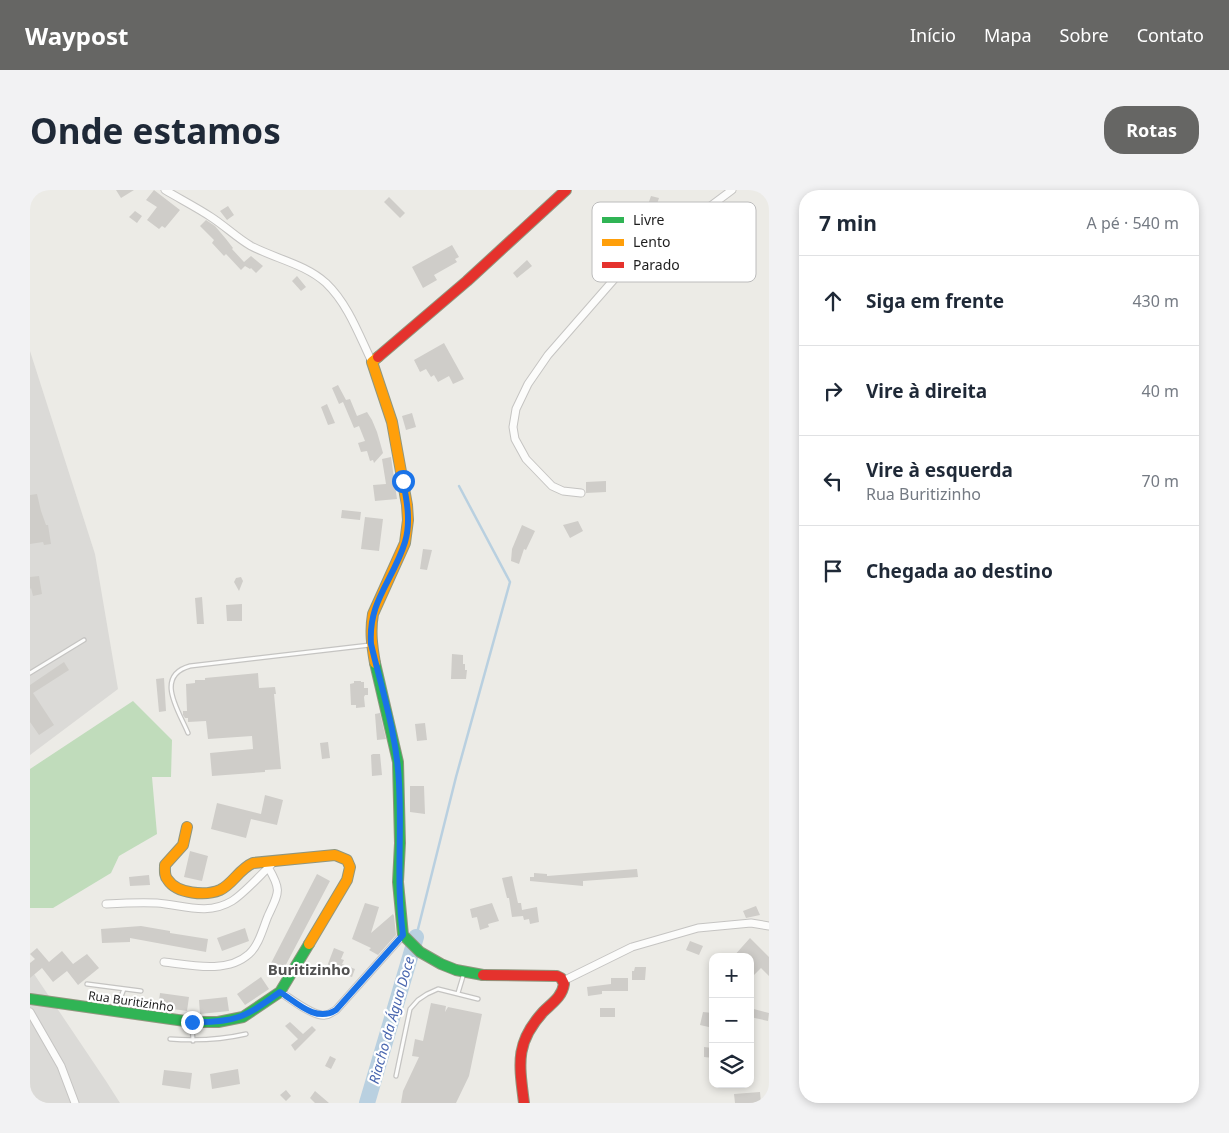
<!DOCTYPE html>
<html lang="pt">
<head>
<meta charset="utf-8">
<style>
	:root { --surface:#fff; --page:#f2f2f3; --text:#1f2937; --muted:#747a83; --line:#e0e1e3; --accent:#666664 }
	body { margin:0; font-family:"Noto Sans",sans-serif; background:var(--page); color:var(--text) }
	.controls { position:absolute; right:15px; bottom:15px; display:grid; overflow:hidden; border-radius:10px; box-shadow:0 2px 8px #0003 }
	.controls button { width:45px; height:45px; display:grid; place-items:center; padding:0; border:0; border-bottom:1px solid var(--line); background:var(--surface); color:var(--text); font:25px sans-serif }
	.stop { position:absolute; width:15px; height:15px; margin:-11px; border:4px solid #1a73e8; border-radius:50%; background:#fff }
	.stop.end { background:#1a73e8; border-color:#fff; box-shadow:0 1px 5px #0008 }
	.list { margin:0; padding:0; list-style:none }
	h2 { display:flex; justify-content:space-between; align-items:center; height:65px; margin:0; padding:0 20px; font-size:21px }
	h2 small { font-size:16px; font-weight:400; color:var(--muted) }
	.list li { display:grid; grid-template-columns:32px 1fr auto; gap:15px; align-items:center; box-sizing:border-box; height:90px; padding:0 20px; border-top:1px solid var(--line) }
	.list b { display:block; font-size:19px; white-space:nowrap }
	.list p { margin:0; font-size:16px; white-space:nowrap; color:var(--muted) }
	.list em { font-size:16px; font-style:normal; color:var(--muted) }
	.icon { flex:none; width:28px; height:28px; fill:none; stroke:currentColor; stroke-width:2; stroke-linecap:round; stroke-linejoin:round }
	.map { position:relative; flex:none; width:739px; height:913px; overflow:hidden; border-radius:20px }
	header { display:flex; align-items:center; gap:30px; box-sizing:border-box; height:70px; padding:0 25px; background:var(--accent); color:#fff }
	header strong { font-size:24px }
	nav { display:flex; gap:28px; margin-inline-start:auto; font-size:18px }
	.intro { display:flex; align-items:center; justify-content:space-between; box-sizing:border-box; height:120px; padding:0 30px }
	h1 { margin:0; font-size:35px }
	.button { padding:12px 22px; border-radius:20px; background:var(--accent); color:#fff; font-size:18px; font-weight:700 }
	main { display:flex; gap:30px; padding:0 30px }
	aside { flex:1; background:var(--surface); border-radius:20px; box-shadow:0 2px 8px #0003 }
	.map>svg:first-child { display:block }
</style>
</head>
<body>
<header>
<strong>Waypost</strong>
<nav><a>Início</a><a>Mapa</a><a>Sobre</a><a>Contato</a></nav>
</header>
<div class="intro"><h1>Onde estamos</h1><a class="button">Rotas</a></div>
<main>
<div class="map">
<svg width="739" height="913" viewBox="0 0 739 913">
	<rect width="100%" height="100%" fill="#ecebe6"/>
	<path fill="#dbdad7" d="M0,161L65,364L88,499L0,565Z
		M0,778L76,891L90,913H0Z"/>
	<path fill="#c0dcbb" d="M103,511L142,550L141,587H122L127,644L89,666L81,683L23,718H0V579Z"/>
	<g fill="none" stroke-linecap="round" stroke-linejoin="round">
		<path stroke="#b9d0e0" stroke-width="2.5" d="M386,747L426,587L480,392L429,296"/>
		<path stroke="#b9d0e0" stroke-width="16" d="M337,913L386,747"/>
	</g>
	<path fill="#cfcdc9" d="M86,0H104L91,8Z
		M124,0L150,20L135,38L132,36L129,39L117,30L127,17L116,10Z
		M621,6L629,8L624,23L616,20Z
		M359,7L375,23L370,28L354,12Z
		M198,16L204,25L197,30L190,21Z
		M105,21L112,26L107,33L99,27Z
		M176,30L185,36L196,49L203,58L202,59L214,72L221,66L233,76L226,83L221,78L220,79L215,76L211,80L196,64L194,66L182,53L184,50L170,36Z
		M422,55L429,67L425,69L427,72L404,85L407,90L393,98L382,77Z
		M497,70L502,76L487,88L483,83Z
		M267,86L276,97L271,101L262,91Z
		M414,153L434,189L423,194L419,186L408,192L404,185L401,187L396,179L390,182L384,170Z
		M308,195L316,210L320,209L327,226L337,222L342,230L347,242L353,263L344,273L343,270L340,271L337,261L331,262L328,253L335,251L329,236L324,238L313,212L309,214L302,198Z
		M297,214L305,233L298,235L291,217Z
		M382,223L386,237L376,240L372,226Z
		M361,267L367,309L345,311L343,295L356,294L352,269Z
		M576,291V302L556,303V292Z
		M7,304L11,321L16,335H18L21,354L14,355L13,352L0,354V305Z
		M312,320L331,322L330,330L311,328Z
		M335,327L353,329L349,361L331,359Z
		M548,331L553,341L540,348L533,335Z
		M492,335L505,341L496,360L494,359L489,374L481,371L482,359Z
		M393,359L402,360L397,380L390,379Z
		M9,386L12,404L3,406L1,398L0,399V387Z
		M211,387L213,391L209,401L204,392L206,388Z
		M172,407L174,434H167L165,408Z
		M212,414V431H197L196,415Z
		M422,464L433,465V474H435V480H437L436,489H421Z
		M34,472L39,480L3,503L24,535L9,545L0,532V495Z
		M228,483L229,498L245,497L246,504H244L251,579L235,580V582L182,586L180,563L223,559L222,546L178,549L176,531L158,532V528H155L153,525V521H157L156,494L165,493V490H175V488Z
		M134,488L136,521L129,522L126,489Z
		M324,491H331V492H334V498H338V505H335L334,507L335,517L326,518V515H321L320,494L324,493Z
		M350,523L356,549L347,550L345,524Z
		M395,533L397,550L387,551L385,534Z
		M298,552L300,568L292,569L290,553Z
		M343,564H350L352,585L342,586L341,565Z
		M380,596H394L395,624L380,622Z
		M235,605L253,610L247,635L221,629L216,648L181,639L187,613L231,624Z
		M160,661L178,666L172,691L154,687Z
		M607,679L608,687L553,691V696L500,691V687H504V683L517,684V686Z
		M287,684L300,691L250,786L238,779Z
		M119,685L120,695L100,696L99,687Z
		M482,686L488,713H491L492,720L507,717L509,732L500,734L499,729L494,730L493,726L482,727L479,708H477L472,688Z
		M335,713L349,717L341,743L363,724L364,726L366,745L348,765L339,760L341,758L322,749Z
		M462,713L469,731L458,734L459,737L450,740L447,727L442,728L440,719Z
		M726,716L730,725L716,728L713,721Z
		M111,736L140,741V743L178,749L176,762L100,748V752L72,753L71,739Z
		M215,738L219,751L192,761L187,748Z
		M720,748L739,767V786L731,778L720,789V767H703Z
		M660,751L673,756L669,765L656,760Z
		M7,758L19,772L32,761L43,774L57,764L69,778L48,795L37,781L23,792L12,778L0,788V773L5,769L0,764Z
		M304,758L314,762L311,769L314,770L312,774L325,779L322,787L310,783V785L296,779Z
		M605,777H616L615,790H602V781H604Z
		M231,787L239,799L215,815L207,804Z
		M581,788H598V801H572V804L558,806L557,797L581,794Z
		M130,803L159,807L157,821L128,817Z
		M197,807L199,821L170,824L169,810Z
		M401,813L416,816L415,822L418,817L452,824L439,886L426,913H371L373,901L389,867L382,866L385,849L393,851Z
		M570,818H585V827H570Z
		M720,818L739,823L738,831L720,827Z
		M673,822L683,823V838L670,835Z
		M260,832L273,844L282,836L286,840L265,861L261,855L268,849L255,836Z
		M674,857L683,858V868L674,867Z
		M300,866L306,869L301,879L295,876Z
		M208,879L210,894L182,899L180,884Z
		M134,880L162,883L160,899L132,895Z
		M256,900L261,906L256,911L250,905Z
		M285,901L299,913H285L280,908Z
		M730,902L731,913H705L704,904Z"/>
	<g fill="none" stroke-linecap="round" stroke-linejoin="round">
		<defs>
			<path id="lane" d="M0,483L54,450
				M158,543C149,521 124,486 160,476L340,455
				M57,794L111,801
				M428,803L434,783
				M86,819L94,799
				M162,834L163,851
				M140,849C167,851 190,850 216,844
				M366,886L380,819L388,810L397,804L408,799L448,809"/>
			<path id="street" d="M135,0C150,9 166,17 181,27C195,36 207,48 221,56C246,69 275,74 296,93C318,114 329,145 342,172
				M551,303L533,301L522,296L496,269L485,249L483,237L486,219L498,194L518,165L587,86L702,0
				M76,714C93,713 110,712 127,713C153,715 177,726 202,711C215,703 232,683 244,672
				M134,772C160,775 197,784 219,764C229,755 233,738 238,726C249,702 252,701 238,677
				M533,791L602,757L668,738L721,733L739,736
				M250,802C260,808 283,827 295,825C299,825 302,822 306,820L373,745
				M0,822L31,876L45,913"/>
			<path id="fast" d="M345,473L368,572L370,653L368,692L373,745L390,762L411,774L426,780L453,785
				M0,809L162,832H188L213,827L250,802L279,754"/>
			<path id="slow" d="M345,473C342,456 340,441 343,424L375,353L378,330L377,315L362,232L342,172L348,167
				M157,637L153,655L135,675C135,680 134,686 138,690C147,704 176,706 190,700C203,694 209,679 223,673L305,665L317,670L320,677L317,690L279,754"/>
			<path id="jam" d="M348,167L437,91L536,0
				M453,785L527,786L531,788L534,794C532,807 522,813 513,822C485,853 489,873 494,913"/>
		</defs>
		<use href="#lane" stroke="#c5c4c2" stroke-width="5.5"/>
		<use href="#street" stroke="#c5c4c2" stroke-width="9"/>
		<use href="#fast" stroke="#90967e" stroke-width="12"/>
		<use href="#slow" stroke="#90967e" stroke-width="12"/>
		<use href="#jam" stroke="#90967e" stroke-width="12"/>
		<use href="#lane" stroke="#fcfcfb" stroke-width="3"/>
		<use href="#street" stroke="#fcfcfb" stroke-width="7"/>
		<use href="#fast" stroke="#30b455" stroke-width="10"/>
		<use href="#slow" stroke="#ff9f0a" stroke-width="10"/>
		<use href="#jam" stroke="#e5322d" stroke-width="10"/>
	</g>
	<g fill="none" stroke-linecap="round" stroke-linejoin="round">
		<path stroke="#1a73e8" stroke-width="6" d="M162,832C206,833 215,827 250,802C266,812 286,833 306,820L373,745C366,694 372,645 369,593C367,546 352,500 341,454C338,411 363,391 375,352C381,332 377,311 373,291"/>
	</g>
	<g text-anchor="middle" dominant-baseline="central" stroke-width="4.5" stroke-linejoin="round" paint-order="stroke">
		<g font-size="12" fill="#1e1e1e" stroke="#fff">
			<text transform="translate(101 811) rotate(8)">Rua Buritizinho</text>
		</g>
		<g font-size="14" font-style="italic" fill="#4966af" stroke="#fff">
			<text transform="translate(361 830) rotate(-74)">Riacho da Água Doce</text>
		</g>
		<g font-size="15" font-weight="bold" fill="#515151" stroke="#fff">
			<text x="279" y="779">Buritizinho</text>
		</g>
	</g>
	<rect x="562" y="12" width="164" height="80" rx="8" fill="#fff" stroke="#bcbcbc" stroke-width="1"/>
	<rect x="572" y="27" width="22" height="6" fill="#30b455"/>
	<rect x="572" y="49" width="22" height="7" fill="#ff9f0a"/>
	<rect x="572" y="72" width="22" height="6" fill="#e5322d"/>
	<g font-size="14" fill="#1e1e1e">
		<text x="603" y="35">Livre</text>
		<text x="603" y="57">Lento</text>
		<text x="603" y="80">Parado</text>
	</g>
</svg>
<div class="controls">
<button>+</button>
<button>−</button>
<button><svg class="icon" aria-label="layers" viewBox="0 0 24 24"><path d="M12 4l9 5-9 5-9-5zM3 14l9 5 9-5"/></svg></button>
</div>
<div class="stop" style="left:373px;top:291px"></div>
<div class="stop end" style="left:162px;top:832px"></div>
</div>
<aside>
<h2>7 min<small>A pé · 540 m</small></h2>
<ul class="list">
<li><svg class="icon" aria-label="ahead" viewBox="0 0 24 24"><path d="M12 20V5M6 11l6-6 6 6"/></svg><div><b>Siga em frente</b></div><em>430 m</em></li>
<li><svg class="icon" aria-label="right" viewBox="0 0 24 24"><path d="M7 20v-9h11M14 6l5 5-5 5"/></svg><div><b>Vire à direita</b></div><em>40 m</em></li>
<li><svg class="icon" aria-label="left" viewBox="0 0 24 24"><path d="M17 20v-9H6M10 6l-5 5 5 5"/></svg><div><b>Vire à esquerda</b><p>Rua Buritizinho</p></div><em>70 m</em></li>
<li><svg class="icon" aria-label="arrive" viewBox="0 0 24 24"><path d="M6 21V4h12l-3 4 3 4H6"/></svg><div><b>Chegada ao destino</b></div></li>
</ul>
</aside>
</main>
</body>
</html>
